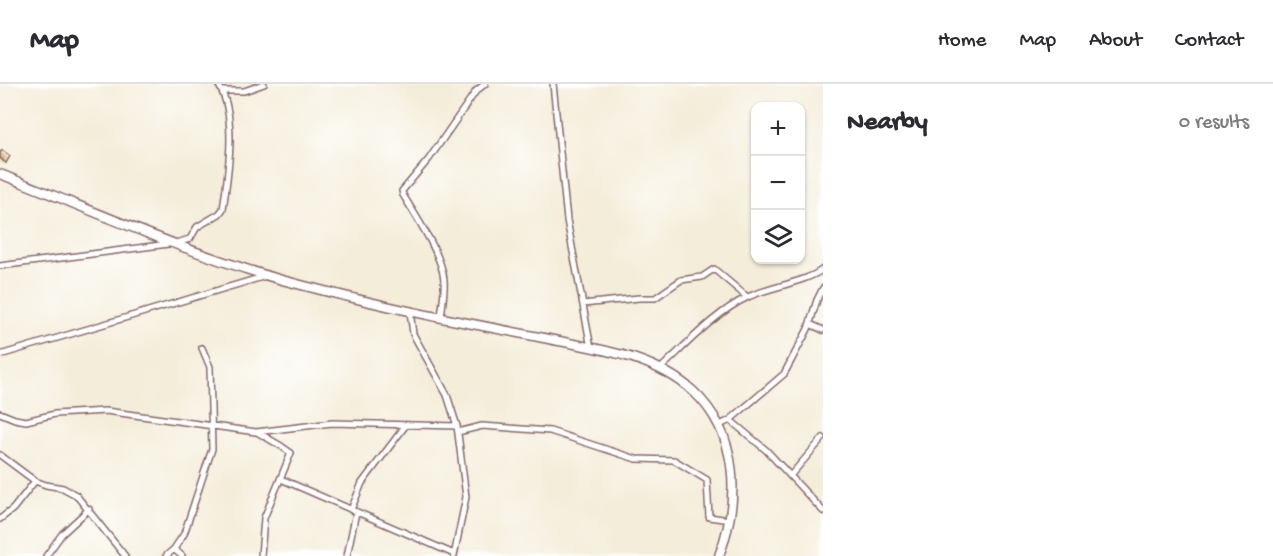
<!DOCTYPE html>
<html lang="en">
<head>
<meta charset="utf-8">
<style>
	:root { --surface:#fff; --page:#f7f7f7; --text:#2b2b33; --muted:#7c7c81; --line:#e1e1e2 }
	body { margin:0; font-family:"Gochi Hand",sans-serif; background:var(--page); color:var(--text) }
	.controls { position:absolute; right:18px; top:18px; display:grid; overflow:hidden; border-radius:12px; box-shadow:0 2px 4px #0004 }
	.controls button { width:54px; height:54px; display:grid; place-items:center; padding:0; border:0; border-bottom:2px solid var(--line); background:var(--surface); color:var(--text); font:30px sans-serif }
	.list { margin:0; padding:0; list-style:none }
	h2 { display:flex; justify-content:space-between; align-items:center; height:78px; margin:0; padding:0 24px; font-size:26px }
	h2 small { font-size:20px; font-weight:400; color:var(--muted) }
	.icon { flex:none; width:33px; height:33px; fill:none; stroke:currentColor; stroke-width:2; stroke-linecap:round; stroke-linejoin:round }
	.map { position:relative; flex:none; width:823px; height:472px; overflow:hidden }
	header { display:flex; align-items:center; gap:36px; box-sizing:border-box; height:84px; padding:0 30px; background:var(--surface); border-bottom:2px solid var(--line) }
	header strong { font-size:28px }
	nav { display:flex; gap:33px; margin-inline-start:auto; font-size:21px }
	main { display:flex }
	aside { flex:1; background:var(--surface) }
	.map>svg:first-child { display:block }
</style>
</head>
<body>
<header>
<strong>Map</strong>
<nav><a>Home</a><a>Map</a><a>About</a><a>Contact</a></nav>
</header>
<main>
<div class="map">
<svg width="823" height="472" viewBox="0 0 823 472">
	<rect width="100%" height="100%" fill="#fff"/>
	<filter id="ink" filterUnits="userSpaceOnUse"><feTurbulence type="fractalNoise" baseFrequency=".0167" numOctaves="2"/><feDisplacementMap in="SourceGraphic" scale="12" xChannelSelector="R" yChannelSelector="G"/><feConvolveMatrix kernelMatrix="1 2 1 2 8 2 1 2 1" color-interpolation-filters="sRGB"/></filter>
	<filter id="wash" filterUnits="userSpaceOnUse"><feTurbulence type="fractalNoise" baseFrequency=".008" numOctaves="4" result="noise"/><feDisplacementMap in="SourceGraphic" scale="24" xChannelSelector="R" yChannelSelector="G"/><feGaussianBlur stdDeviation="1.35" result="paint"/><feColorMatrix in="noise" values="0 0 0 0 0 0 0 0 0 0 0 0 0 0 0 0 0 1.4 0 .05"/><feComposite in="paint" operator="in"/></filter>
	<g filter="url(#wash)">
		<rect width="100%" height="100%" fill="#f4edd9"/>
		<g id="blocks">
			<path fill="#d1a163" d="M2,66L10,72L6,79L0,74V69Z"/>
		</g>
	</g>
	<g filter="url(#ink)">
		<use href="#blocks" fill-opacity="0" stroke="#866768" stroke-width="1.5"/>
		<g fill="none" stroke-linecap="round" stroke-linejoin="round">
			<defs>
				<path id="minor" d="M553,0L567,136L591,264
					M223,7H244L264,0
					M0,182L176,159L190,155L197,143L219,130L223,125C228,90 238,31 218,0
					M583,220L639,214H655L681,196L702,193L714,185L747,213
					M410,227L413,250L447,311L457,342L466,413L454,472
					M441,234C442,222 445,208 444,196C442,171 416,132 403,111L402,107L429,75L476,7L485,0
					M810,240L823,246
					M0,271L266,192
					M661,284C686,261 717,227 748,213C769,203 807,198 823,185
					M0,329L15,335L26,337L55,330L106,327L256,348L332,339L457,342
					M730,336L766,366L823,427
					M720,341L730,336L784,290L808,245L817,216L823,204
					M257,348L281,362L291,369L264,434L261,472
					M458,348L482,342L550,347L636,375L674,376L707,396L709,433L730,436
					M0,371L35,397L46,401L63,404L76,411L125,472
					M790,392L823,354
					M281,395L454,470
					M351,426L362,399L406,341
					M0,435L13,425L35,397
					M174,465L182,472
					M46,472L62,450L89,425
					M166,472L174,465L184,450L212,365L210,283L202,264
					M347,472L356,428"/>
				<path id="primary" d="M0,90C92,126 187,169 282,196C335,210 388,223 442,234C478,241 514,248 549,255C599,265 654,272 693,307C740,351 740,416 719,472"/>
			</defs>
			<use href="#minor" stroke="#866768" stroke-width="8"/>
			<use href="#primary" stroke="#866768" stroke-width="11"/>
			<use href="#minor" stroke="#fff" stroke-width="5"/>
			<use href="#primary" stroke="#fff" stroke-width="8"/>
		</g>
	</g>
</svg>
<div class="controls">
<button>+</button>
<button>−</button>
<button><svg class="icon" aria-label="layers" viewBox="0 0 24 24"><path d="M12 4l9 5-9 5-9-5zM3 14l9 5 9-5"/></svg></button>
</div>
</div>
<aside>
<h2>Nearby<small>0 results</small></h2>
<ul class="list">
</ul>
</aside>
</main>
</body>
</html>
